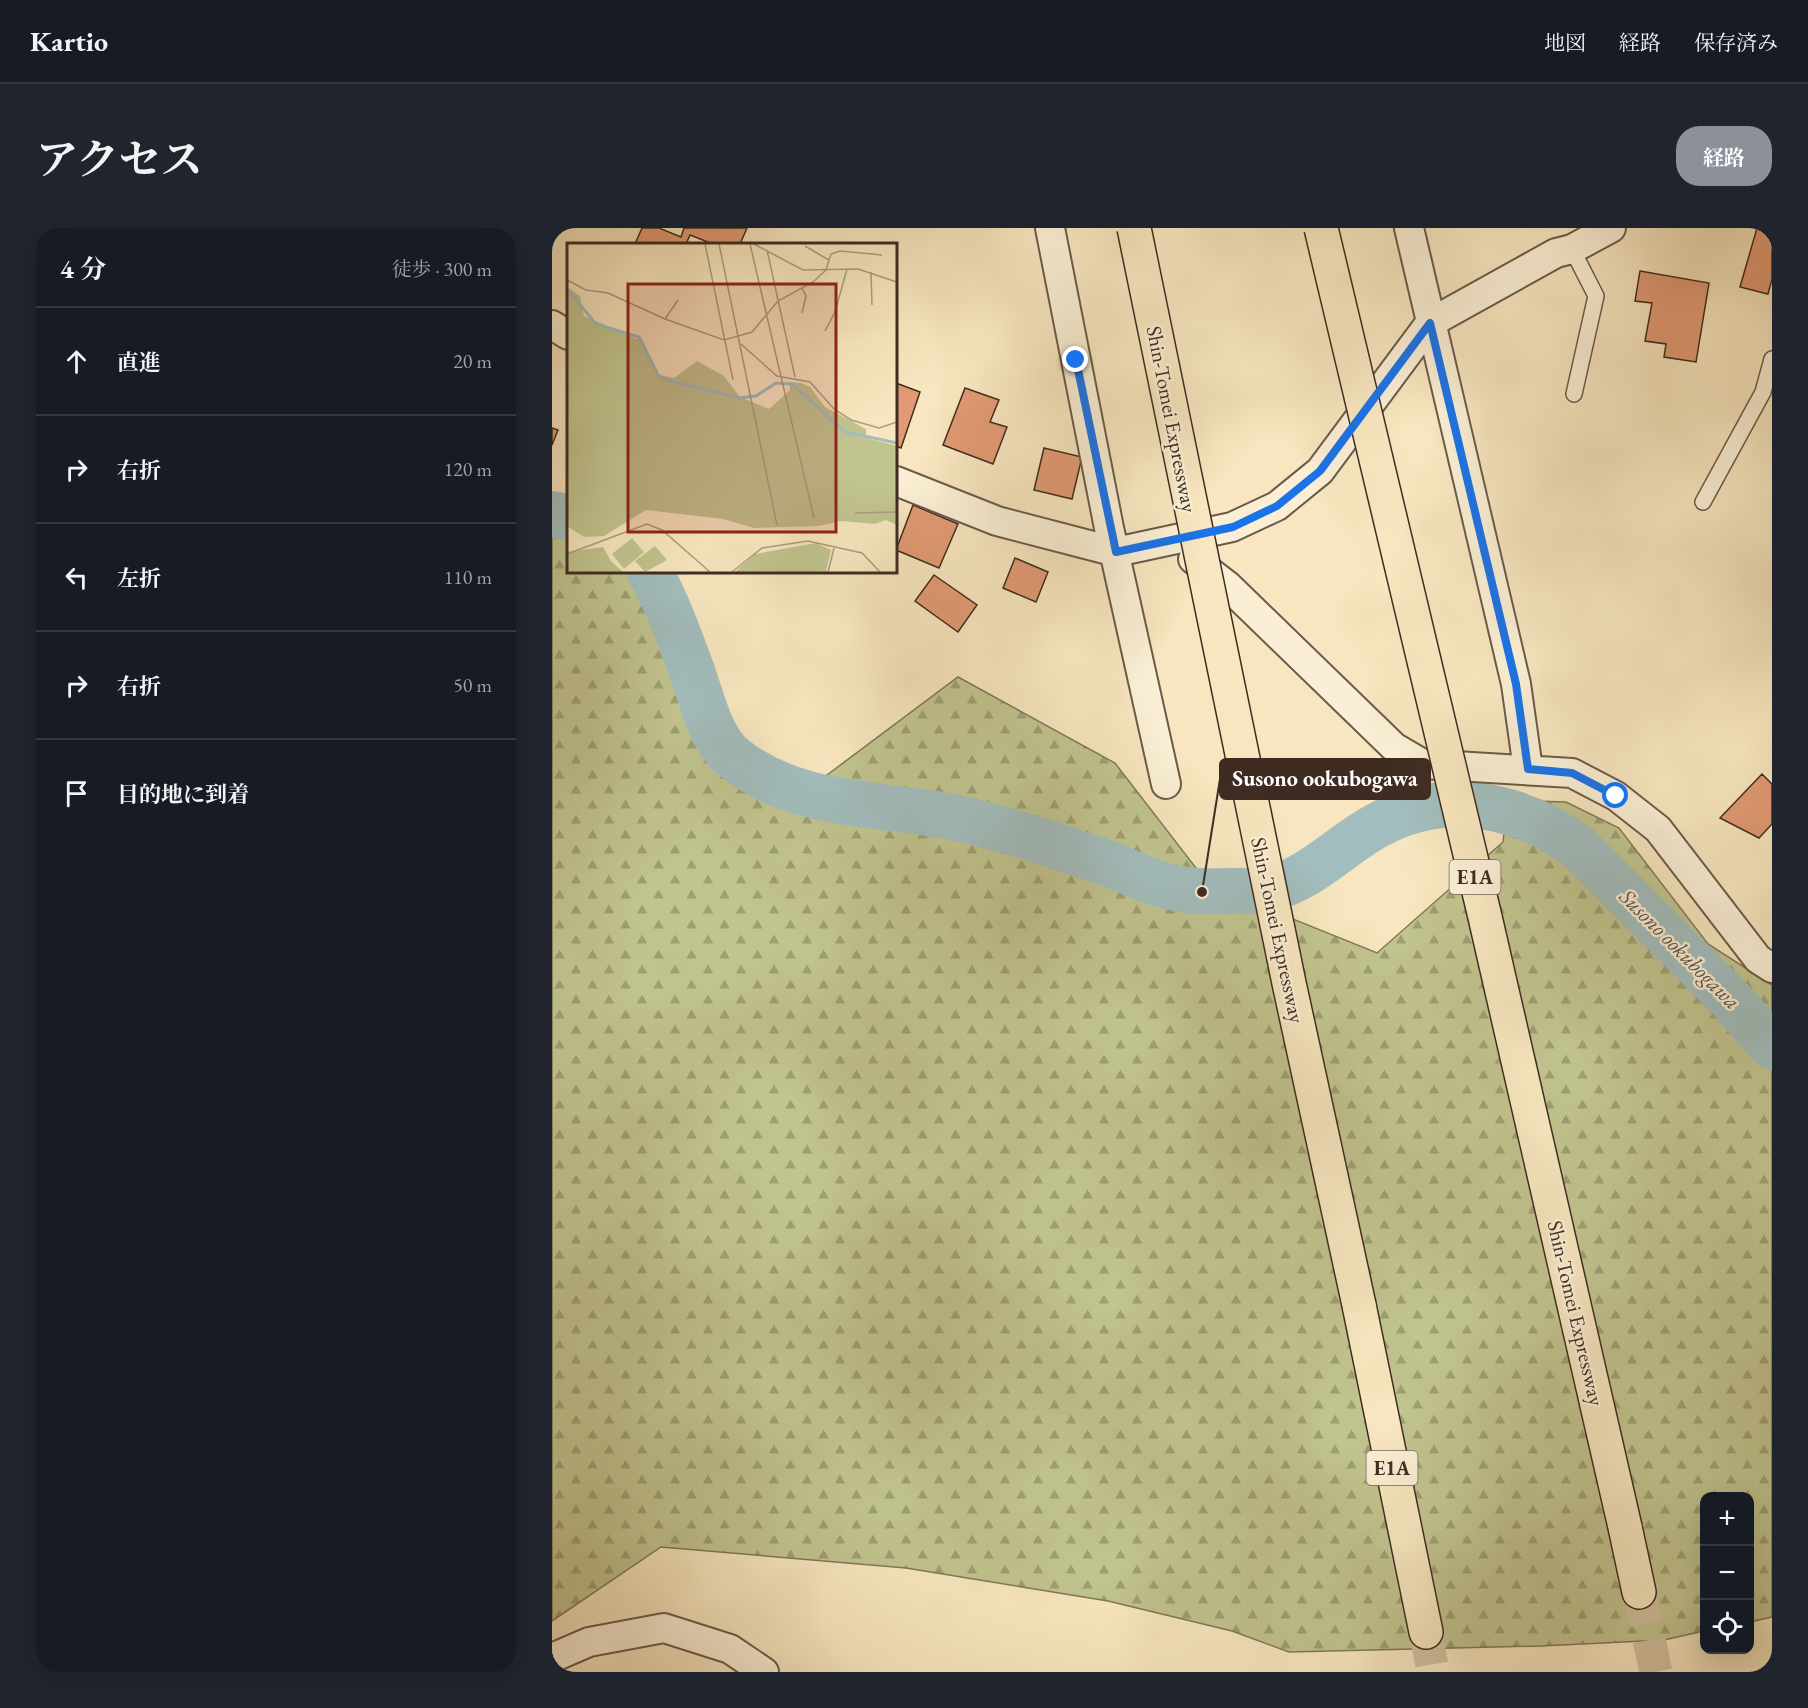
<!DOCTYPE html>
<html lang="ja">
<head>
<meta charset="utf-8">
<style>
	:root { --surface:#171b24; --page:#20242c; --text:#f1f3f6; --muted:#9ea1a6; --line:#363941; --accent:#8c9099 }
	body { margin:0; font-family:"EB Garamond","Noto Serif JP",serif; background:var(--page); color:var(--text) }
	.controls { position:absolute; right:18px; bottom:18px; display:grid; overflow:hidden; border-radius:12px; box-shadow:0 6px 24px #0002 }
	.controls button { width:54px; height:54px; display:grid; place-items:center; padding:0; border:0; border-bottom:2px solid var(--line); background:var(--surface); color:var(--text); font:30px sans-serif }
	.stop { position:absolute; width:18px; height:18px; margin:-14px; border:4px solid #1a73e8; border-radius:50%; background:#fff }
	.stop.end { background:#1a73e8; border-color:#fff; box-shadow:0 2px 6px #0008 }
	.list { margin:0; padding:0; list-style:none }
	h2 { display:flex; justify-content:space-between; align-items:center; height:78px; margin:0; padding:0 24px; font-size:26px }
	h2 small { font-size:20px; font-weight:400; color:var(--muted) }
	.list li { display:grid; grid-template-columns:39px 1fr auto; gap:18px; align-items:center; box-sizing:border-box; height:108px; padding:0 24px; border-top:2px solid var(--line) }
	.list b { display:block; font-size:22px; white-space:nowrap }
	.list em { font-size:20px; font-style:normal; color:var(--muted) }
	.icon { flex:none; width:33px; height:33px; fill:none; stroke:currentColor; stroke-width:2; stroke-linecap:round; stroke-linejoin:round }
	.map { position:relative; flex:none; width:1220px; height:1444px; overflow:hidden; border-radius:24px }
	header { display:flex; align-items:center; gap:36px; box-sizing:border-box; height:84px; padding:0 30px; background:var(--surface); border-bottom:2px solid var(--line) }
	header strong { font-size:28px }
	nav { display:flex; gap:33px; margin-inline-start:auto; font-size:21px }
	.intro { display:flex; align-items:center; justify-content:space-between; box-sizing:border-box; height:144px; padding:0 36px }
	h1 { margin:0; font-size:42px }
	.button { padding:15px 27px; border-radius:24px; background:var(--accent); color:#fff; font-size:21px; font-weight:700 }
	main { display:flex; gap:36px; padding:0 36px }
	aside { flex:1; background:var(--surface); border-radius:24px; box-shadow:0 6px 24px #0002 }
	.map>svg:first-child { display:block }
</style>
</head>
<body>
<header>
<strong>Kartio</strong>
<nav><a>地図</a><a>経路</a><a>保存済み</a></nav>
</header>
<div class="intro"><h1>アクセス</h1><a class="button">経路</a></div>
<main>
<aside>
<h2>4 分<small>徒歩 · 300 m</small></h2>
<ul class="list">
<li><svg class="icon" aria-label="ahead" viewBox="0 0 24 24"><path d="M12 20V5M6 11l6-6 6 6"/></svg><div><b>直進</b></div><em>20 m</em></li>
<li><svg class="icon" aria-label="right" viewBox="0 0 24 24"><path d="M7 20v-9h11M14 6l5 5-5 5"/></svg><div><b>右折</b></div><em>120 m</em></li>
<li><svg class="icon" aria-label="left" viewBox="0 0 24 24"><path d="M17 20v-9H6M10 6l-5 5 5 5"/></svg><div><b>左折</b></div><em>110 m</em></li>
<li><svg class="icon" aria-label="right" viewBox="0 0 24 24"><path d="M7 20v-9h11M14 6l5 5-5 5"/></svg><div><b>右折</b></div><em>50 m</em></li>
<li><svg class="icon" aria-label="arrive" viewBox="0 0 24 24"><path d="M6 21V4h12l-3 4 3 4H6"/></svg><div><b>目的地に到着</b></div></li>
</ul>
</aside>
<div class="map">
<svg width="1220" height="1444" viewBox="0 0 1220 1444">
	<defs>
		<pattern id="forest-firs" width="22" height="20" patternUnits="userSpaceOnUse" patternTransform="scale(1.5)"><rect width="22" height="20" fill="#c1c48f"/><path d="M5 1l3.5 6h-7zM16 11l3.5 6h-7z" fill="#9e9f74"/></pattern>
	</defs>
	<rect width="100%" height="100%" fill="#f7e6bf"/>
	<filter id="stains"><feTurbulence type="fractalNoise" baseFrequency=".00333" numOctaves="4"/><feColorMatrix values="0 0 0 0 .2 0 0 0 0 .09 0 0 0 0 .02 0 0 0 .5 -.17"/></filter>
	<radialGradient id="worn" r=".72"><stop offset=".6" stop-color="#630" stop-opacity="0"/><stop offset="1" stop-color="#630" stop-opacity=".3"/></radialGradient>
	<path fill="url(#forest-firs)" stroke="#807858" stroke-width="1.5" d="M0,293L16,300V344H97L166,525L271,550L406,449L563,535L657,657L825,725L951,614L952,605L945,572L1014,574L1067,600L1156,716L1220,757V1389L1198,1394V1268H1152V1403L1112,1412L989,1418L737,1424L680,1403L556,1373L354,1340L109,1319L0,1393Z"/>
	<g fill="none" stroke-linecap="round" stroke-linejoin="round">
		<path stroke="#a2bdbd" stroke-width="46" d="M0,286L16,289
			M98,344C116,376 128,411 141,446C150,472 159,512 182,530C246,581 329,574 405,590C453,600 502,617 549,633C570,640 590,651 611,657C635,664 658,664 683,663C693,663 706,664 716,661C759,652 788,617 826,597C892,560 970,576 1028,621L1180,773L1220,819"/>
	</g>
	<path fill="#e19a73" stroke="#3e2c22" stroke-width="1.5" d="M90,0H107L129,9L132,0H195L188,16H161L138,7L134,16H83Z
		M1205,0H1220V51L1216,66L1188,59Z
		M1088,43L1157,55L1144,134L1112,129L1114,116L1093,113L1100,75L1083,73Z
		M344,155L368,164L349,220L344,218Z
		M413,160L447,172L438,194L455,199L441,236L391,217Z
		M0,200L6,202L0,217Z
		M492,220L530,229L520,271L482,262Z
		M361,277L406,296L387,340L344,322Z
		M463,330L496,344L484,374L451,360Z
		M382,347L425,377L406,404L363,373Z
		M1210,546L1220,556V596L1207,610L1168,590Z"/>
	<g fill="none" stroke-linecap="round" stroke-linejoin="round">
		<path stroke="#d2c1a0" stroke-width="33" stroke-dasharray="33 16" stroke-linecap="butt" d="M1087,1364L1104,1444
			M874,1404L881,1444"/>
		<defs>
			<path id="service" d="M1020,21L1044,68L1022,166
				M1151,274L1211,164L1220,131"/>
			<path id="minor" d="M498,0L557,300L614,556
				M857,0L964,456L976,541
				M0,97L16,107
				M344,253L445,293L564,324L680,299L725,278L768,243L878,95L1004,25L1020,21L1059,0
				M641,331L676,358L842,519L871,536L1020,545L1064,568L1106,601L1206,731L1220,740
				M0,1430L37,1414L112,1400L178,1421L212,1444"/>
			<path id="motorway" d="M807,1077L874,1404
				M1073,1299L1087,1364"/>
		</defs>
		<use href="#service" stroke="#6c5a49" stroke-width="18"/>
		<use href="#minor" stroke="#6c5a49" stroke-width="32"/>
		<use href="#motorway" stroke="#3e2c22" stroke-width="36"/>
		<use href="#service" stroke="#faefd5" stroke-width="15"/>
		<use href="#minor" stroke="#faefd5" stroke-width="28"/>
		<use href="#motorway" stroke="#f7e6bf" stroke-width="33"/>
		<defs>
			<path id="motorway-bridge" d="M582,0L737,755L807,1077
				M769,0L933,689L1073,1299"/>
		</defs>
		<use href="#motorway-bridge" stroke="#3e2c22" stroke-width="36" stroke-linecap="butt"/>
		<use href="#motorway-bridge" stroke="#f7e6bf" stroke-width="33"/>
	</g>
	<g fill="none" stroke-linecap="round" stroke-linejoin="round">
		<path stroke="#1a73e8" stroke-width="8" d="M524,132L564,324L681,299L725,278L768,243L878,95L964,456L976,541L1020,545L1064,568"/>
	</g>
	<g text-anchor="middle" dominant-baseline="central" stroke-width="5" stroke-linejoin="round" paint-order="stroke">
		<g fill="#faefd5" stroke="#766658" stroke-width="1.5">
			<rect x="897.5" y="632" width="51" height="34" rx="4.5"/>
			<rect x="814.5" y="1223" width="51" height="34" rx="4.5"/>
		</g>
		<g font-size="20" font-weight="bold" fill="#3e2c22">
			<text x="923" y="649">E1A</text>
			<text x="840" y="1240">E1A</text>
		</g>
		<g font-size="21" fill="#3e2c22" stroke="#faefd5">
			<text transform="translate(620 191) rotate(79)">Shin-Tomei Expressway</text>
			<text transform="translate(726 702) rotate(78)">Shin-Tomei Expressway</text>
			<text transform="translate(1024 1085) rotate(77)">Shin-Tomei Expressway</text>
		</g>
		<g font-size="22" font-style="italic" fill="#575049" stroke="#faefd5">
			<text transform="translate(1128 721) rotate(45)">Susono ookubogawa</text>
		</g>
	</g>
	<g transform="translate(15 15)">
		<rect width="330" height="330" fill="#f7e6bf"/>
		<path d="M65,295L77,309L57,326L45,311ZM249,300L264,307L259,329H168L188,311ZM88,303L100,317L78,329L68,318Z" fill="#c1c48f"/>
		<path d="M0,44L13,53L17,73L77,99L89,131L107,135L130,118L157,133L173,154L202,166L223,147L222,139L234,140L243,144L258,164L299,186V195L330,203V282L319,277L308,281L275,278L251,283L187,285L156,276L79,267L37,293L17,294L0,283ZM36,304L44,318L56,329H0V309Z" fill="#c1c48f"/>
		<path fill="none" stroke="#a2bdbd" stroke-width="3" d="M0,46L29,81L72,94L91,132L100,137L172,155L189,153L209,140L225,141L278,189L330,200"/>
		<path fill="none" stroke="#ad9c80" stroke-width="1.5" d="M138,1L166,137M152,1L210,282M183,1L247,275M187,1L236,27L291,26L330,39M200,7L228,134M262,17L264,11L273,8L315,12M304,29L305,62M0,37L19,47L41,50L98,76L157,97L185,89L211,58L246,39L259,27L262,17L238,3M235,45L239,53L235,70M98,76L111,57M258,88L268,69L280,26M174,101L210,133L243,139L267,166L284,177L312,185L330,179M288,270L330,269M0,311L80,281L95,287L143,329M165,329L195,305L241,298L295,310L313,329M261,329L267,305"/>
		<path fill="#8f2418" fill-opacity="0.15" stroke="#8f2418" stroke-width="3" d="M61,41H269V289H61Z"/>
		<rect width="330" height="330" fill="none" stroke="#3e2c22" stroke-width="3"/>
	</g>
	<path fill="none" stroke="#3e2c22" stroke-width="2" d="M650 664L668 551"/>
	<circle fill="#3e2c22" stroke="#faefd5" stroke-width="2" cx="650" cy="664" r="6"/>
	<rect fill="#3e2c22" stroke="#3e2c22" stroke-width="2" x="668" y="531" width="210" height="40" rx="6"/>
	<g font-size="22" text-anchor="middle" font-weight="bold" fill="#fff">
		<text x="773" y="558">Susono ookubogawa</text>
	</g>
	<rect width="100%" height="100%" filter="url(#stains)"/>
	<rect width="100%" height="100%" fill="url(#worn)"/>
</svg>
<div class="controls">
<button>+</button>
<button>−</button>
<button><svg class="icon" aria-label="locate" viewBox="0 0 24 24"><circle cx="12" cy="12" r="6"/><path d="M12 2v4M12 18v4M2 12h4M18 12h4"/></svg></button>
</div>
<div class="stop" style="left:1064px;top:568px"></div>
<div class="stop end" style="left:524px;top:132px"></div>
</div>
</main>
</body>
</html>
